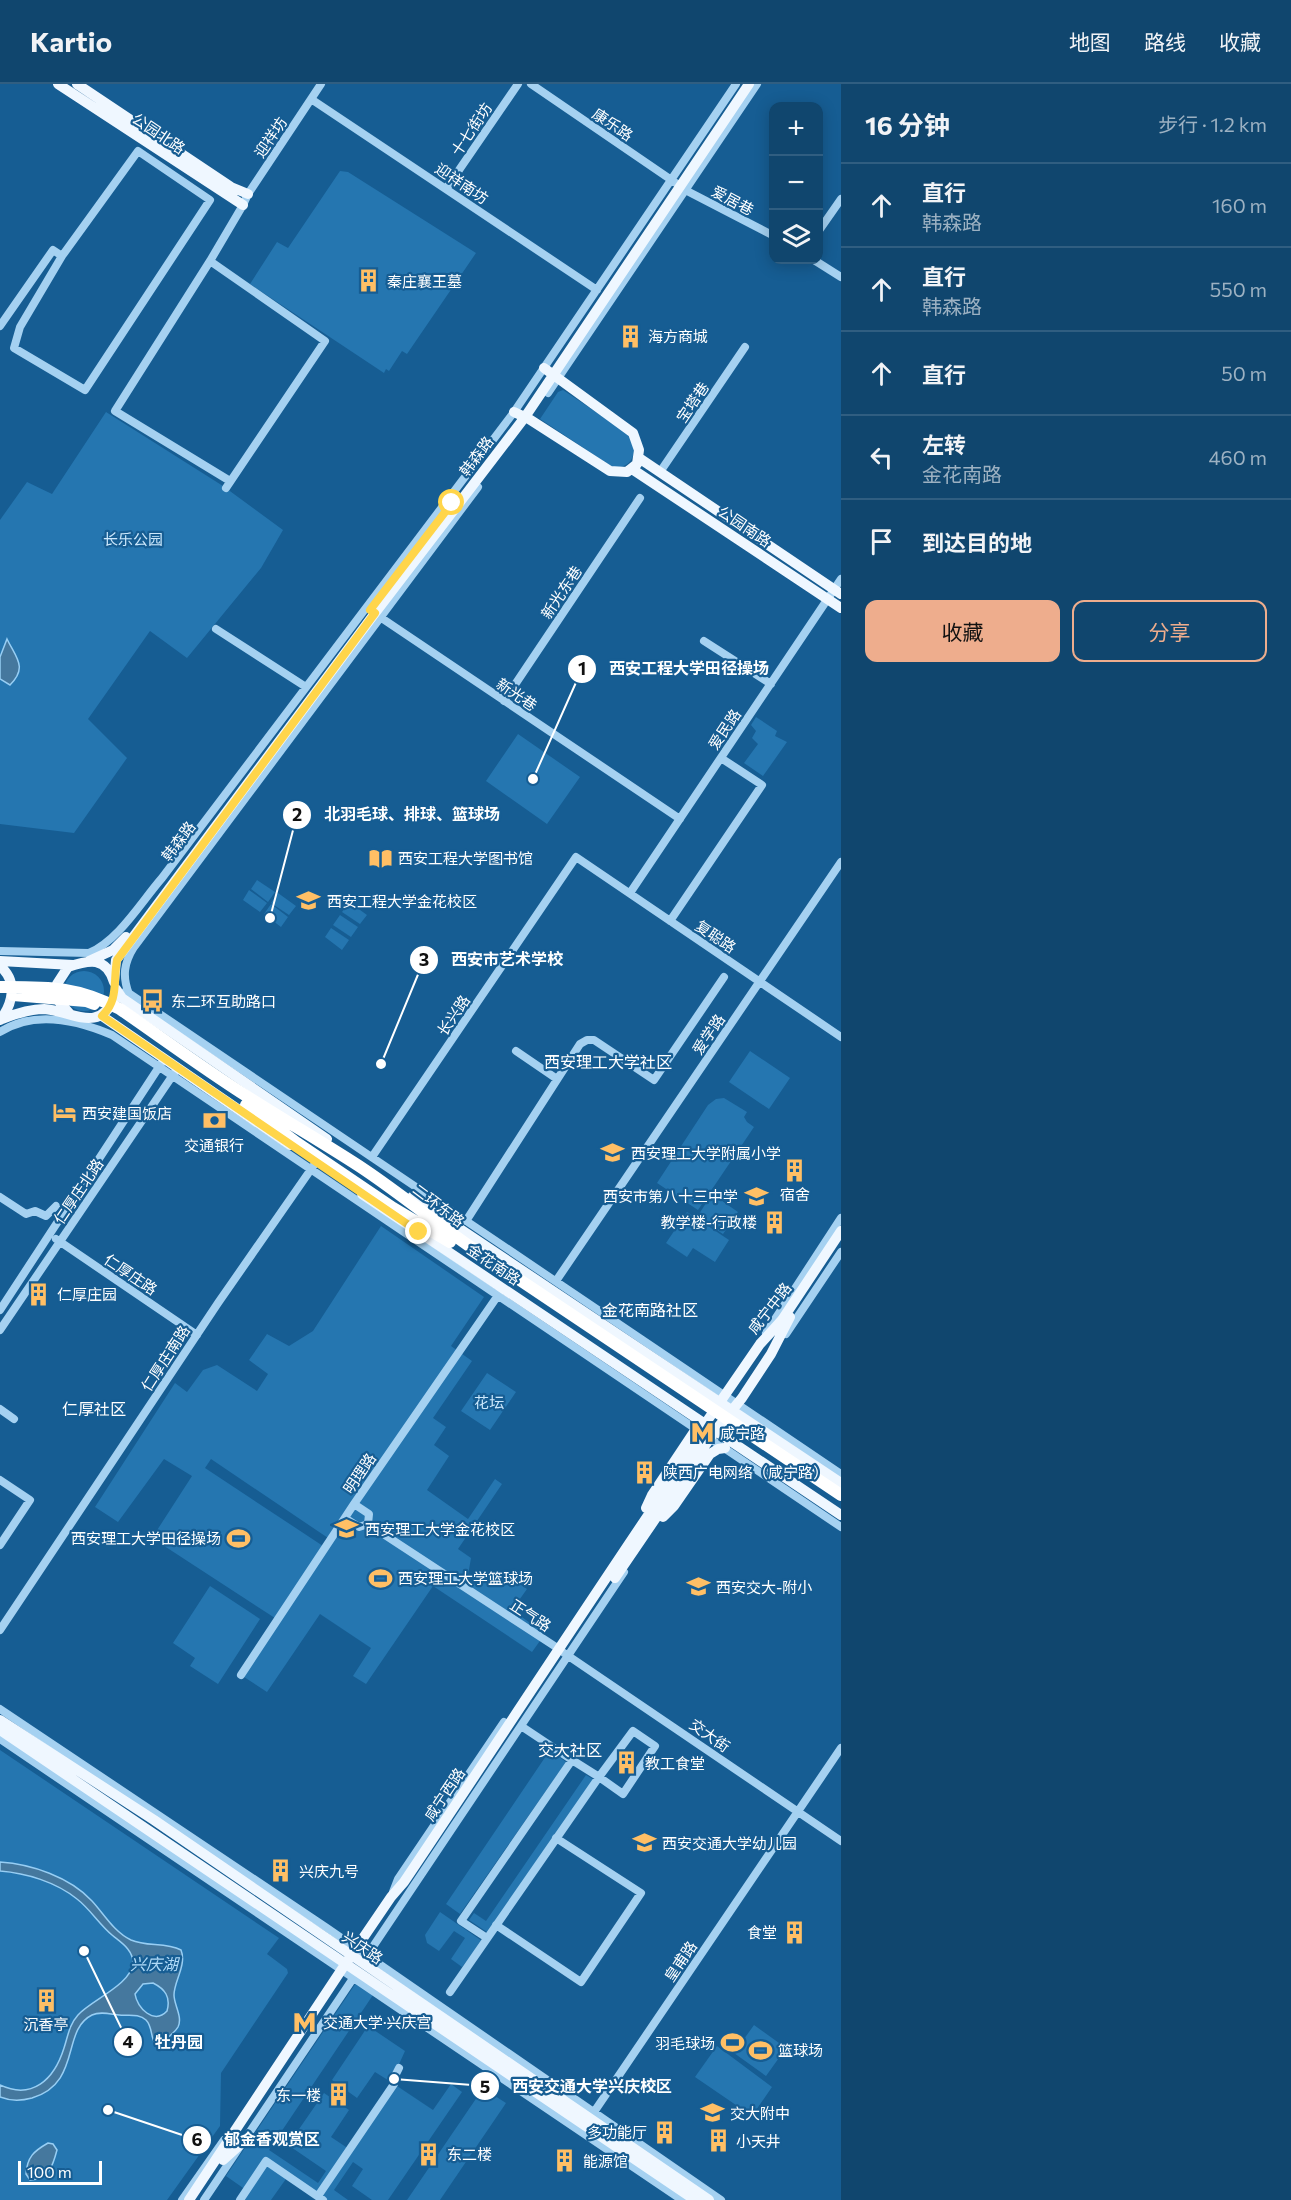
<!DOCTYPE html>
<html lang="zh">
<head>
<meta charset="utf-8">
<style>
	:root { --surface:#10466e; --page:#1e5076; --text:#f1f3f6; --muted:#9cb1c2; --line:#305e81; --accent:#eead8d }
	body { margin:0; font-family:Commissioner,"Noto Sans SC",sans-serif; background:var(--page); color:var(--text) }
	.controls { position:absolute; right:18px; top:18px; display:grid; overflow:hidden; border-radius:12px; box-shadow:0 3px 15px #0003 }
	.controls button { width:54px; height:54px; display:grid; place-items:center; padding:0; border:0; border-bottom:2px solid var(--line); background:var(--surface); color:var(--text); font:30px sans-serif }
	.scale { position:absolute; left:18px; bottom:15px; width:84px; box-sizing:border-box; padding-left:6px; border:3px solid #fff; border-top:0; font-size:16px; line-height:21px; white-space:nowrap; color:#fff; -webkit-text-stroke:4px #165d93; paint-order:stroke }
	.stop { position:absolute; width:18px; height:18px; margin:-14px; border:4px solid #ffd54a; border-radius:50%; background:#fff }
	.stop.end { background:#ffd54a; border-color:#fff; box-shadow:0 2px 6px #0008 }
	.list { margin:0; padding:0; list-style:none }
	h2 { display:flex; justify-content:space-between; align-items:center; height:78px; margin:0; padding:0 24px; font-size:26px }
	h2 small { font-size:20px; font-weight:400; color:var(--muted) }
	.list li { display:grid; grid-template-columns:39px 1fr auto; gap:18px; align-items:center; box-sizing:border-box; height:84px; padding:0 24px; border-top:2px solid var(--line) }
	.list b { display:block; font-size:22px; white-space:nowrap }
	.list p { margin:0; font-size:20px; white-space:nowrap; color:var(--muted) }
	.list em { font-size:20px; font-style:normal; color:var(--muted) }
	.actions { display:flex; gap:12px; padding:18px 24px }
	.actions a { flex:1; padding:14px 0; border:2px solid var(--accent); border-radius:12px; text-align:center; font-size:21px; color:var(--accent) }
	.actions .main { background:var(--accent); color:#111 }
	.icon { flex:none; width:33px; height:33px; fill:none; stroke:currentColor; stroke-width:2; stroke-linecap:round; stroke-linejoin:round }
	.map { position:relative; flex:none; width:841px; height:2116px; overflow:hidden }
	header { display:flex; align-items:center; gap:36px; box-sizing:border-box; height:84px; padding:0 30px; background:var(--surface); border-bottom:2px solid var(--line) }
	header strong { font-size:28px }
	nav { display:flex; gap:33px; margin-inline-start:auto; font-size:21px }
	main { display:flex }
	aside { flex:1; background:var(--surface) }
	.map>svg:first-child { display:block }
</style>
</head>
<body>
<header>
<strong>Kartio</strong>
<nav><a>地图</a><a>路线</a><a>收藏</a></nav>
</header>
<main>
<div class="map">
<svg width="841" height="2116" viewBox="0 0 841 2116">
	<rect width="100%" height="100%" fill="#165d93"/>
	<path fill="#2576b0" fill-rule="evenodd" d="M340,87L348,88L476,169L407,270L402,267L389,287L386,285L384,289L250,200L277,158L288,164Z
		M563,306L626,348C639,362 636,384 614,384L540,335L558,308Z
		M106,328L223,402L283,446L261,484L187,574L150,547L88,635L127,674L74,749L0,740V436L27,398L52,410Z
		M756,633L777,647L775,652L787,658L763,692L744,679L758,660L752,654L756,647L751,641Z
		M518,650L580,693L547,740L486,697Z
		M257,796L275,808L268,818L251,805Z
		M249,806L267,819L260,828L243,816Z
		M278,809L296,822L289,831L271,819Z
		M349,818L367,831L360,840L342,828Z
		M271,820L288,833L281,843L264,830Z
		M340,831L358,843L351,853L333,841Z
		M331,844L349,856L342,866L325,853Z
		M64 907a20 20 0 1 1 40 0a20 20 0 1 1-40 0Z
		M750,967L790,994L769,1025L729,998Z
		M724,1014L747,1028L744,1033L747,1038L754,1043L698,1126L657,1099L708,1021L716,1015Z
		M712,1110L738,1128L723,1150L697,1133Z
		M687,1128L729,1156L715,1178L693,1164L687,1173L666,1159Z
		M381,1142L484,1213L451,1262L472,1277L433,1334L446,1343L434,1361L449,1372L427,1406L468,1435L495,1395L502,1400L458,1465L471,1474L467,1497L491,1498L499,1486L527,1505L512,1526L533,1541L535,1539L547,1547L532,1568L433,1502L366,1600L353,1592L371,1564L320,1530L267,1608L241,1591L278,1536L152,1454L192,1392L164,1375L118,1438L95,1423L175,1299L187,1308L203,1286L217,1281L257,1307L268,1290L249,1276L267,1250L289,1262L313,1247ZM211,1375L331,1456L326,1464L205,1384Z
		M487,1289L516,1308L490,1346L461,1327Z
		M210,1502L260,1535L218,1600L190,1582L195,1574L173,1559Z
		M0,1666L279,1854L267,1870L287,1885L288,1889L221,1989L220,2042L167,2116H0Z
		M550,1666L566,1678L460,1830L446,1820Z
		M586,1691L596,1697L490,1850L469,1836L474,1829L486,1837Z
		M440,1828L482,1857L462,1883L451,1875L465,1854L454,1847L439,1867L427,1859L425,1851Z
		M356,1899L373,1911L269,2066L318,2099L326,2087L288,2061L324,2009L349,2026L331,2053L349,2065L394,2000L433,2026L451,2000L462,2008L388,2116H372L352,2102L363,2085L353,2078L334,2106L348,2116H324L288,2092L271,2116H240L246,2106L226,2092Z
		M754,1941L786,1964L766,1992L734,1969Z
		M368,1942L405,1967L391,1998L375,1988L357,2014L332,1996Z
		M717,1962L772,2003L752,2032L695,1993Z
		M486,2000L498,2008L495,2012L506,2019L502,2025L440,2116H407Z"/>
	<path fill="#45789e" stroke="#97cef4" stroke-width="1.5" fill-rule="evenodd" d="M7,555C16,574 28,583 10,601L0,595V573Z
		M0,1778C31,1780 70,1793 92,1817C104,1830 114,1848 131,1856C147,1863 165,1858 181,1866C187,1881 174,1897 174,1911C174,1921 183,1933 178,1943C174,1950 163,1957 156,1961C150,1954 153,1943 146,1936C139,1929 128,1932 119,1931C110,1930 100,1927 92,1931C61,1946 82,1999 32,2014C21,2017 10,2017 0,2013V2001C32,2016 54,1996 64,1964C68,1952 69,1941 78,1931C91,1916 131,1901 133,1879C133,1865 120,1858 112,1851C99,1840 90,1825 77,1815C56,1798 26,1789 0,1787ZM153,1899C165,1905 171,1913 167,1927C154,1941 137,1924 135,1910L143,1900Z
		M48,2059L53,2060L57,2066C53,2081 49,2096 30,2096L26,2090C27,2073 34,2067 48,2059Z"/>
	<g fill="none" stroke-linecap="round" stroke-linejoin="round">
		<path stroke="#a5d1f1" stroke-width="8" d="M531,0L689,108L774,152
			M311,15L597,206
			M138,67L210,116L85,306L14,264L20,243L62,172Z
			M446,105L518,0
			M818,148L841,115
			M814,176L841,193
			M210,177L325,257L226,404
			M0,242L53,166L62,172
			M548,309L757,0
			M660,388L745,263
			M230,397L115,327L210,177L243,121L248,110L321,0
			M377,531L680,735
			M216,545L306,603
			M704,557L771,600
			M504,617L640,414
			M630,809L841,495
			M670,837L762,701L721,674
			M0,867L89,869C119,856 141,818 162,794L514,328L736,0
			M125,908L130,910L841,1390
			M129,910C122,892 124,879 134,863L478,403
			M0,948C34,926 77,936 112,951L841,1443
			M516,967L557,995
			M372,1073L576,773L841,953
			M0,1113L26,1130L35,1127L46,1132L56,1122
			M466,1137L580,960L587,956H594L654,996L724,893
			M56,1155L197,1251
			M556,1197L841,778
			M0,1226L161,980
			M0,1246L175,988
			M766,1249L841,1134
			M786,1250L841,1168
			M0,1325L14,1335
			M0,1396L30,1416L0,1461
			M345,1434L359,1443L368,1440L369,1430L354,1420
			M368,1440L559,1565
			M0,1546L218,1219L314,1081
			M564,1569L841,1757
			M241,1591L354,1420L501,1207
			M0,1625L327,1844L721,2116
			M521,1642L572,1676
			M0,1655L682,2116
			M393,1808L398,1795L504,1638
			M496,1841L581,1898L641,1809L556,1754
			M364,1876L624,1488
			M450,1908L599,1693L623,1710L655,1662L633,1647L599,1693L572,1676L461,1837L487,1854
			M592,2031L841,1664
			M318,2112L394,2000V1994L399,1984
			M182,2116L224,2056
			M204,2116L356,1890
			M240,2116L266,2077L323,2116"/>
		<path stroke="#eff7ff" stroke-width="10" d="M58,0L243,121
			M77,0L231,103L248,110
			M514,328L529,335L610,387L627,388L637,380L639,366L633,349L544,284
			M639,374L841,510
			M632,385L841,524
			M0,877L73,881
			M89,877L113,866L126,853
			M0,882C18,897 13,920 0,936
			M114,898L116,876L375,529L525,333L749,0
			M116,905L122,914L327,1055
			M70,930L56,914L57,900L68,883C89,876 106,872 114,898
			M102,932L290,1061
			M2,935C15,930 29,925 44,925C73,927 98,950 115,914
			M362,1110L841,1431
			M412,1113L841,1399
			M646,1424L652,1411L696,1345L705,1340
			M663,1433L674,1422L710,1370L718,1365L725,1364
			M615,1494L715,1347L742,1314L771,1270L790,1233
			M0,1636L154,1736L709,2116
			M0,1646L695,2116
			M223,2076L244,2057
			M189,2116L342,1885L391,1813L404,1798C504,1649 602,1498 703,1350L705,1340L760,1260L782,1236L841,1147"/>
		<path stroke="#fff" stroke-width="12" d="M0,903C48,903 76,902 120,925C162,954 204,985 248,1013C287,1038 327,1061 365,1086C402,1111 436,1139 472,1164L841,1411
			M13,911L86,917L94,920
			M246,1021L297,1059L393,1124L450,1158"/>
	</g>
	<g fill="none" stroke-linecap="round" stroke-linejoin="round">
		<path stroke="#ffd54a" stroke-width="8" d="M419,1148L102,932C119,916 113,897 117,876L375,529L370,526L452,419"/>
	</g>
	<defs>
		<symbol id="building-bare" viewBox="-9 -9 18 18"><path d="M-4-6H4V6H1V3H-1V6H-4ZM-2.5-4.3h1.7v1.8h-1.7ZM.8-4.3h1.7v1.8H.8ZM-2.5-1h1.7V.8h-1.7ZM.8-1h1.7V.8H.8Z" fill="#ffbf65" stroke="#165d93" stroke-width="2.5" paint-order="stroke"/></symbol>
		<symbol id="library-bare" viewBox="-9 -9 18 18"><path d="M-6-4Q-3-5.5-.7-3.5V5Q-3 3-6 4ZM6-4Q3-5.5 .7-3.5V5Q3 3 6 4Z" fill="#ffbf65" stroke="#165d93" stroke-width="2.5" paint-order="stroke"/></symbol>
		<symbol id="university-bare" viewBox="-9 -9 18 18"><path d="M0-5L7-2L0 1L-7-2ZM-4 1L0 2.5L4 1V4Q0 6-4 4Z" fill="#ffbf65" stroke="#165d93" stroke-width="2.5" paint-order="stroke"/></symbol>
		<symbol id="bus-bare" viewBox="-9 -9 18 18"><path d="M-5-6H5V4H4V6H2V4H-2V6H-4V4H-5ZM-3.5-4V0h7V-4ZM-3.5 1.2v1.5H-2V1.2ZM2 1.2v1.5H3.5V1.2Z" fill="#ffbf65" stroke="#165d93" stroke-width="2.5" paint-order="stroke"/></symbol>
		<symbol id="hotel-bare" viewBox="-9 -9 18 18"><path d="M-6-4.5h1.5V1H6V5H4.5V3h-9V5H-6ZM-4 0a1.8 1.8 0 1 1 3.6 0ZM.5 0V-2.5h3Q6-2.5 6 0Z" fill="#ffbf65" stroke="#165d93" stroke-width="2.5" paint-order="stroke"/></symbol>
		<symbol id="bank-bare" viewBox="-9 -9 18 18"><path d="M-6-4H6V4H-6ZM0-2.3a2.3 2.3 0 1 0 0 4.6a2.3 2.3 0 1 0 0-4.6Z" fill="#ffbf65" stroke="#165d93" stroke-width="2.5" paint-order="stroke"/></symbol>
		<symbol id="school-bare" viewBox="-9 -9 18 18"><path d="M0-5L7-2L0 1L-7-2ZM-4 1L0 2.5L4 1V4Q0 6-4 4Z" fill="#ffbf65" stroke="#165d93" stroke-width="2.5" paint-order="stroke"/></symbol>
		<symbol id="metro-bare" viewBox="-9 -9 18 18"><path d="M-5.5 5V-5H-3L0 0L3-5H5.5V5H3V-.5L0 4L-3-.5V5Z" fill="#ffbf65" stroke="#165d93" stroke-width="2.5" paint-order="stroke"/></symbol>
		<symbol id="stadium-bare" viewBox="-9 -9 18 18"><path d="M0-5a6.5 5 0 1 0 0 10a6.5 5 0 1 0 0-10ZM-3.5-1.8h7v3.6h-7Z" fill="#ffbf65" stroke="#165d93" stroke-width="2.5" paint-order="stroke"/></symbol>
	</defs>
	<g fill-rule="evenodd">
		<use href="#building-bare" x="352" y="180" width="33" height="33"/>
		<use href="#building-bare" x="614" y="236" width="33" height="33"/>
		<use href="#library-bare" x="364" y="758" width="33" height="33"/>
		<use href="#university-bare" x="292" y="800" width="33" height="33"/>
		<use href="#bus-bare" x="136" y="900" width="33" height="33"/>
		<use href="#hotel-bare" x="48" y="1012" width="33" height="33"/>
		<use href="#bank-bare" x="198" y="1020" width="33" height="33"/>
		<use href="#school-bare" x="596" y="1052" width="33" height="33"/>
		<use href="#building-bare" x="778" y="1070" width="33" height="33"/>
		<use href="#school-bare" x="740" y="1096" width="33" height="33"/>
		<use href="#building-bare" x="758" y="1122" width="33" height="33"/>
		<use href="#building-bare" x="22" y="1194" width="33" height="33"/>
		<use href="#metro-bare" x="686" y="1332" width="33" height="33"/>
		<use href="#building-bare" x="628" y="1372" width="33" height="33"/>
		<use href="#university-bare" x="330" y="1428" width="33" height="33"/>
		<use href="#stadium-bare" x="222" y="1438" width="33" height="33"/>
		<use href="#stadium-bare" x="364" y="1478" width="33" height="33"/>
		<use href="#school-bare" x="682" y="1486" width="33" height="33"/>
		<use href="#building-bare" x="610" y="1662" width="33" height="33"/>
		<use href="#school-bare" x="628" y="1742" width="33" height="33"/>
		<use href="#building-bare" x="264" y="1770" width="33" height="33"/>
		<use href="#building-bare" x="778" y="1832" width="33" height="33"/>
		<use href="#building-bare" x="30" y="1900" width="33" height="33"/>
		<use href="#metro-bare" x="288" y="1922" width="33" height="33"/>
		<use href="#stadium-bare" x="716" y="1942" width="33" height="33"/>
		<use href="#stadium-bare" x="744" y="1950" width="33" height="33"/>
		<use href="#building-bare" x="322" y="1994" width="33" height="33"/>
		<use href="#school-bare" x="696" y="2012" width="33" height="33"/>
		<use href="#building-bare" x="648" y="2032" width="33" height="33"/>
		<use href="#building-bare" x="702" y="2040" width="33" height="33"/>
		<use href="#building-bare" x="412" y="2054" width="33" height="33"/>
		<use href="#building-bare" x="548" y="2060" width="33" height="33"/>
	</g>
	<g text-anchor="middle" dominant-baseline="central" stroke-width="4.5" stroke-linejoin="round" paint-order="stroke">
		<g font-size="15" fill="#fff" stroke="#165d93">
			<text transform="translate(613 40) rotate(34)">康乐路</text>
			<text transform="translate(471 45) rotate(-56)">十七街坊</text>
			<text transform="translate(159 49) rotate(34)">公园北路</text>
			<text transform="translate(270 53) rotate(-56)">迎祥坊</text>
			<text transform="translate(462 99) rotate(34)">迎祥南坊</text>
			<text transform="translate(733 116) rotate(28)">爱居巷</text>
			<text transform="translate(692 318) rotate(-56)">宝塔巷</text>
			<text transform="translate(476 372) rotate(-53)">韩森路</text>
			<text transform="translate(745 442) rotate(34)">公园南路</text>
			<text transform="translate(561 508) rotate(-56)">新光东巷</text>
			<text transform="translate(517 610) rotate(34)">新光巷</text>
			<text transform="translate(724 645) rotate(-56)">爱民路</text>
			<text transform="translate(178 757) rotate(-53)">韩森路</text>
			<text transform="translate(716 852) rotate(34)">复聪路</text>
			<text transform="translate(453 931) rotate(-56)">长兴路</text>
			<text transform="translate(708 950) rotate(-56)">爱学路</text>
			<text transform="translate(78 1107) rotate(-56)">仁厚庄北路</text>
			<text transform="translate(439 1121) rotate(37)">二环东路</text>
			<text transform="translate(494 1180) rotate(34)">金花南路</text>
			<text transform="translate(131 1190) rotate(34)">仁厚庄路</text>
			<text transform="translate(769 1224) rotate(-52)">咸宁中路</text>
			<text transform="translate(165 1274) rotate(-57)">仁厚庄南路</text>
			<text transform="translate(359 1389) rotate(-56)">明理路</text>
			<text transform="translate(531 1531) rotate(33)">正气路</text>
			<text transform="translate(710 1651) rotate(35)">交大街</text>
			<text transform="translate(444 1710) rotate(-56)">咸宁西路</text>
			<text transform="translate(363 1863) rotate(34)">兴庆路</text>
			<text transform="translate(680 1877) rotate(-56)">皇甫路</text>
		</g>
		<g font-size="15" fill="#fff" stroke="#165d93" text-anchor="start">
			<text x="387" y="197">秦庄襄王墓</text>
			<text x="648" y="252">海方商城</text>
			<text x="398" y="774">西安工程大学图书馆</text>
			<text x="327" y="817">西安工程大学金花校区</text>
			<text x="171" y="917">东二环互助路口</text>
			<text x="82" y="1029">西安建国饭店</text>
			<text x="214" y="1061" text-anchor="middle">交通银行</text>
			<text x="631" y="1069">西安理工大学附属小学</text>
			<text x="795" y="1110" text-anchor="middle">宿舍</text>
			<text x="738" y="1112" text-anchor="end">西安市第八十三中学</text>
			<text x="757" y="1138" text-anchor="end">教学楼-行政楼</text>
			<text x="57" y="1210">仁厚庄园</text>
			<text x="720" y="1349">咸宁路</text>
			<text x="663" y="1388">陕西广电网络（咸宁路）</text>
			<text x="365" y="1445">西安理工大学金花校区</text>
			<text x="221" y="1454" text-anchor="end">西安理工大学田径操场</text>
			<text x="398" y="1494">西安理工大学篮球场</text>
			<text x="716" y="1503">西安交大-附小</text>
			<text x="645" y="1679">教工食堂</text>
			<text x="662" y="1759">西安交通大学幼儿园</text>
			<text x="299" y="1787">兴庆九号</text>
			<text x="777" y="1848" text-anchor="end">食堂</text>
			<text x="323" y="1938">交通大学·兴庆宫</text>
			<text x="46" y="1940" text-anchor="middle">沉香亭</text>
			<text x="715" y="1959" text-anchor="end">羽毛球场</text>
			<text x="778" y="1966">篮球场</text>
			<text x="321" y="2011" text-anchor="end">东一楼</text>
			<text x="730" y="2029">交大附中</text>
			<text x="647" y="2048" text-anchor="end">多功能厅</text>
			<text x="736" y="2057">小天井</text>
			<text x="447" y="2070">东二楼</text>
			<text x="583" y="2077">能源馆</text>
		</g>
		<g font-size="15" fill="#cce8fc" stroke="#165d93">
			<text x="133" y="455">长乐公园</text>
			<text x="489" y="1318">花坛</text>
		</g>
		<g font-size="16" fill="#fff" stroke="#165d93">
			<text x="608" y="977">西安理工大学社区</text>
			<text x="650" y="1225">金花南路社区</text>
			<text x="94" y="1324">仁厚社区</text>
			<text x="570" y="1665">交大社区</text>
		</g>
		<g font-size="16" font-style="italic" fill="#b1dbf8" stroke="#165d93">
			<text x="154" y="1879">兴庆湖</text>
		</g>
	</g>
	<path fill="none" stroke="#fff" stroke-width="2" d="M533 695L582 585M270 834L297 731M381 980L424 876M84 1867L128 1958M394 1995L485 2002M108 2026L197 2056"/>
	<g fill="#fff" stroke="#165d93" stroke-width="2">
		<circle cx="533" cy="695" r="6"/>
		<circle cx="270" cy="834" r="6"/>
		<circle cx="381" cy="980" r="6"/>
		<circle cx="84" cy="1867" r="6"/>
		<circle cx="394" cy="1995" r="6"/>
		<circle cx="108" cy="2026" r="6"/>
		<circle cx="582" cy="585" r="15"/>
		<circle cx="297" cy="731" r="15"/>
		<circle cx="424" cy="876" r="15"/>
		<circle cx="128" cy="1958" r="15"/>
		<circle cx="485" cy="2002" r="15"/>
		<circle cx="197" cy="2056" r="15"/>
	</g>
	<g font-size="18" text-anchor="middle" font-weight="bold" fill="#111">
		<text x="582" y="591">1</text>
		<text x="297" y="737">2</text>
		<text x="424" y="882">3</text>
		<text x="128" y="1964">4</text>
		<text x="485" y="2009">5</text>
		<text x="197" y="2062">6</text>
	</g>
	<g font-size="16" text-anchor="middle" font-weight="bold" fill="#fff" stroke="#165d93" stroke-width="4.5" stroke-linejoin="round" paint-order="stroke">
		<text x="689" y="590">西安工程大学田径操场</text>
		<text x="412" y="736">北羽毛球、排球、篮球场</text>
		<text x="507" y="881">西安市艺术学校</text>
		<text x="179" y="1964">牡丹园</text>
		<text x="592" y="2008">西安交通大学兴庆校区</text>
		<text x="272" y="2061">郁金香观赏区</text>
	</g>
</svg>
<div class="controls">
<button>+</button>
<button>−</button>
<button><svg class="icon" aria-label="layers" viewBox="0 0 24 24"><path d="M12 4l9 5-9 5-9-5zM3 14l9 5 9-5"/></svg></button>
</div>
<div class="scale">100 m</div>
<div class="stop" style="left:452px;top:419px"></div>
<div class="stop end" style="left:419px;top:1148px"></div>
</div>
<aside>
<h2>16 分钟<small>步行 · 1.2 km</small></h2>
<ul class="list">
<li><svg class="icon" aria-label="ahead" viewBox="0 0 24 24"><path d="M12 20V5M6 11l6-6 6 6"/></svg><div><b>直行</b><p>韩森路</p></div><em>160 m</em></li>
<li><svg class="icon" aria-label="ahead" viewBox="0 0 24 24"><path d="M12 20V5M6 11l6-6 6 6"/></svg><div><b>直行</b><p>韩森路</p></div><em>550 m</em></li>
<li><svg class="icon" aria-label="ahead" viewBox="0 0 24 24"><path d="M12 20V5M6 11l6-6 6 6"/></svg><div><b>直行</b></div><em>50 m</em></li>
<li><svg class="icon" aria-label="left" viewBox="0 0 24 24"><path d="M17 20v-9H6M10 6l-5 5 5 5"/></svg><div><b>左转</b><p>金花南路</p></div><em>460 m</em></li>
<li><svg class="icon" aria-label="arrive" viewBox="0 0 24 24"><path d="M6 21V4h12l-3 4 3 4H6"/></svg><div><b>到达目的地</b></div></li>
</ul>
<div class="actions"><a class="main">收藏</a><a>分享</a></div>
</aside>
</main>
</body>
</html>
